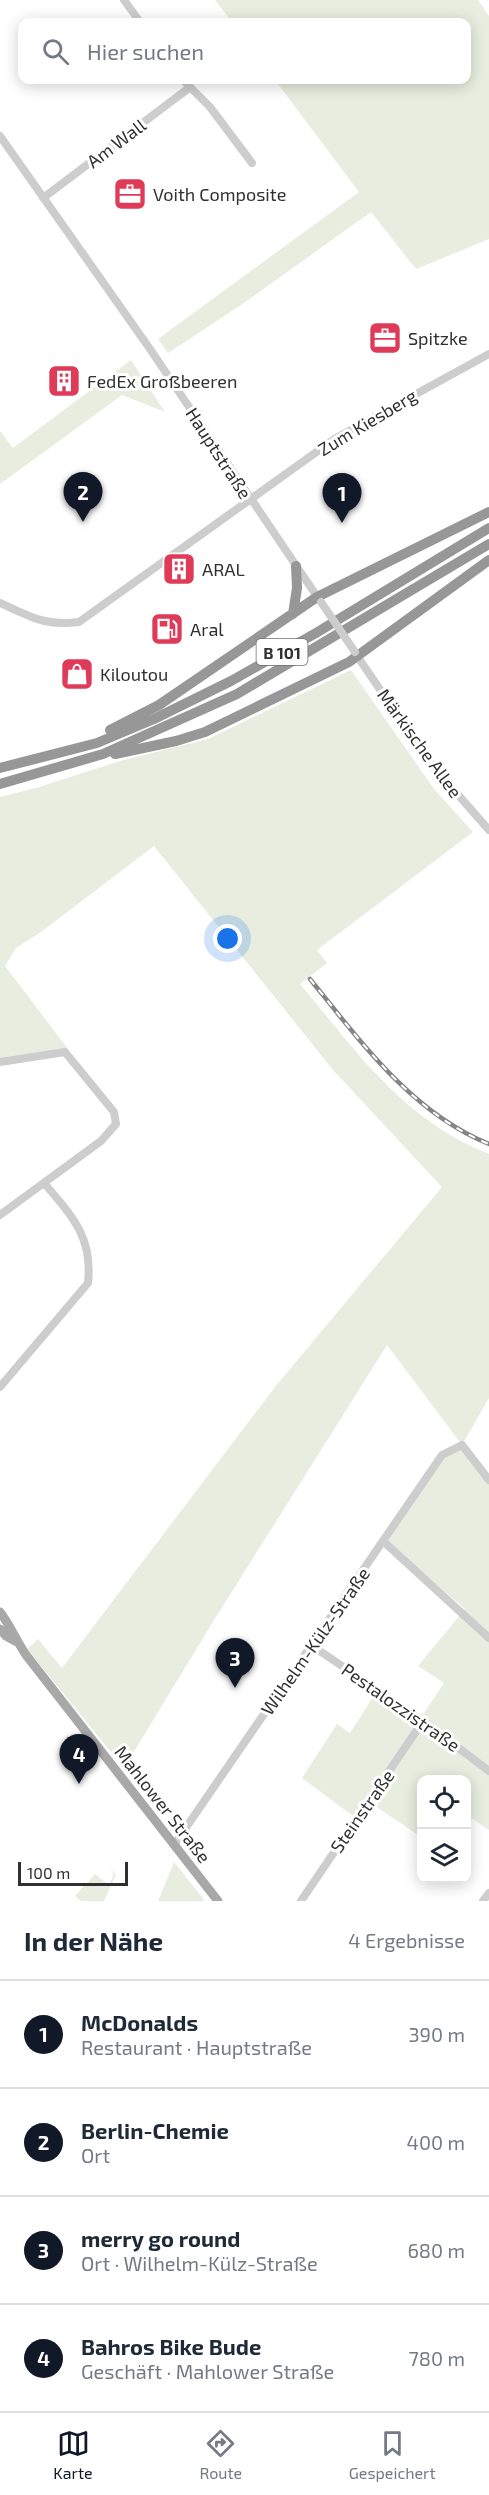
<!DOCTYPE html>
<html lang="de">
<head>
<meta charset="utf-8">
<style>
	:root { --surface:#fff; --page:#f2f2f3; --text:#1f2937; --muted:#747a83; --line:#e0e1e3; --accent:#111827 }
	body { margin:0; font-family:"Exo 2",sans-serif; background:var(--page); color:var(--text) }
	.controls { position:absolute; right:18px; bottom:18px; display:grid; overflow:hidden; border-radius:12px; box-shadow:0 3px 15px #0003 }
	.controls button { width:54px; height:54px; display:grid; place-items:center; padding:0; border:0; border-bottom:2px solid var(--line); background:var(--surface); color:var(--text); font:30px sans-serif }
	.scale { position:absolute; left:18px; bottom:15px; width:110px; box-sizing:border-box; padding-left:6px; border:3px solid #303030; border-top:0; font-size:16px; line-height:21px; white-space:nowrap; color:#303030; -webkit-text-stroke:4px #fff; paint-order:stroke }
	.you { position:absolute; left:228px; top:939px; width:21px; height:21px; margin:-15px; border:4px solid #fff; border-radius:50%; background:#1a73e8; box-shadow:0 0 0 9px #1a73e833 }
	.badge { display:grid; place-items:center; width:39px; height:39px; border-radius:50%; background:var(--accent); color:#fff; font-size:20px; font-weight:700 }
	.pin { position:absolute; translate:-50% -50px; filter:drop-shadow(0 2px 3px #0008) }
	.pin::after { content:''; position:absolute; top:32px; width:21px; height:18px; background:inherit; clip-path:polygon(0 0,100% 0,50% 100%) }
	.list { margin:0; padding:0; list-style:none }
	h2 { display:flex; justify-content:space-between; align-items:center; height:78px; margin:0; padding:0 24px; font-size:26px }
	h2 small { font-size:20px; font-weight:400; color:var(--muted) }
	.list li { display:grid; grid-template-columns:39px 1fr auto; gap:18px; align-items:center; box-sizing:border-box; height:108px; padding:0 24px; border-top:2px solid var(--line) }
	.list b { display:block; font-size:22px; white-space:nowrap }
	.list p { margin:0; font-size:20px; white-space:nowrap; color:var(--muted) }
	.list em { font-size:20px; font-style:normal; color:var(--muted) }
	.icon { flex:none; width:33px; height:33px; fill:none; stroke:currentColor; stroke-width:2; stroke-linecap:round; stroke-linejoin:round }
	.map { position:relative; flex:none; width:489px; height:1901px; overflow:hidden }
	.search { position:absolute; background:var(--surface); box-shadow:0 3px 15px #0003; left:18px; right:18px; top:18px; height:66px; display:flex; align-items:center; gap:15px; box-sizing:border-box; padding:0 21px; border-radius:12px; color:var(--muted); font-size:22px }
	.sheet { height:510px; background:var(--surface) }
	nav { display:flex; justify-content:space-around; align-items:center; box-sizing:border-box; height:84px; border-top:2px solid var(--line); background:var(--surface); font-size:16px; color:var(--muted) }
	nav a { display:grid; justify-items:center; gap:3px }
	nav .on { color:var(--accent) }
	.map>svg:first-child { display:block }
</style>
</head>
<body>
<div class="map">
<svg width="489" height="1901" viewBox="0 0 489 1901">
	<rect width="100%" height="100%" fill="#fff"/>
	<path fill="#e8eddf" d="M215,0H478L489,16V239L416,269L371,212L241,305L168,353L158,339L359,192L275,80H466V22H232Z
		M131,360L165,412L122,395L0,484V431L13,448Z
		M351,670L434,789L473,832L317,950L327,963L300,984C358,1053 402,1119 489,1154V1398L462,1445L489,1480V1830L467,1815L466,1780H422L421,1837L365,1799L353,1816L302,1778L337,1724L350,1733L375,1694L418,1722L444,1683L418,1666L465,1609L387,1542L444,1457L462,1445L387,1345L211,1625L124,1768L27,1649L38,1639L62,1668L275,1387L442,1187L333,1070L154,846L41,932L16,948L5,966L68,1049L0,1059V797L39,787L120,761L208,739Z
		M174,1862L205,1901H158Z
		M110,1869L116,1874L104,1901H81L75,1896L95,1874L109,1885L114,1874Z"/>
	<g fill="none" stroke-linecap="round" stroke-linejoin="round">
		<path stroke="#cdcdcd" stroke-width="8" d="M124,0L140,22
			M183,80L210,107L252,163
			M0,136L150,349L320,601
			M43,198L189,88
			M0,603C32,617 43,626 79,622L336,438L489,354
			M355,653L432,765L489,830
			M0,1062L65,1052L114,1112L116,1124L101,1141L0,1215
			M0,1387L88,1283C93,1237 72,1216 44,1183
			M384,1542L489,1638
			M311,1645L423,1721L489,1771
			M174,1845L442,1455L462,1445L489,1480
			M301,1901L423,1721
			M483,1901L489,1893"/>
		<path stroke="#a8a8a8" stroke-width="9" d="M0,1612C11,1627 16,1640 26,1655L218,1901
			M0,1629L6,1636L17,1642"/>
		<path stroke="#979797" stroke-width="10" d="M293,614L297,588L296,566
			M110,730L159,705L317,597L489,512
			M115,754L176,741L205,732L349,662L489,560
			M0,768L97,743L154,719L231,681L316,633L489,528
			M0,784L103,754L237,694L489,544"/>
		<defs>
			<path id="rail" d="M310,979C361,1042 412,1113 489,1144"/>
		</defs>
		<use href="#rail" stroke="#858585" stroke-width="4.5"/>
		<use href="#rail" stroke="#fff" stroke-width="2" stroke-dasharray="7" stroke-linecap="butt"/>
		<path stroke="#cdcdcd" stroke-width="8" d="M321,602L355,652"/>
	</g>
	<defs>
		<symbol id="office-square" viewBox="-11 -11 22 22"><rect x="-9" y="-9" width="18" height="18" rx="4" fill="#df3b58" stroke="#fff"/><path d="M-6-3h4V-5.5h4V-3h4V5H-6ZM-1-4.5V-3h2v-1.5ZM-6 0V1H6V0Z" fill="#fff"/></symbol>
		<symbol id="building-square" viewBox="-11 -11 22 22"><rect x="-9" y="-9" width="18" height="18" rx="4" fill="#df3b58" stroke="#fff"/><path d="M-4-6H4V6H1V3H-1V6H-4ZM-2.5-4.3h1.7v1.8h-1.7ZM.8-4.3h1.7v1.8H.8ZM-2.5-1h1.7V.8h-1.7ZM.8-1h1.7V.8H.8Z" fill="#fff"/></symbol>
		<symbol id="fuel-square" viewBox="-11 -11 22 22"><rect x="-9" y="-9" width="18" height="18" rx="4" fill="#df3b58" stroke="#fff"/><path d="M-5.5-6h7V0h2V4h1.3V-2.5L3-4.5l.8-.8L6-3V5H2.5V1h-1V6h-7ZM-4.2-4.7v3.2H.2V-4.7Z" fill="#fff"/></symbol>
		<symbol id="shop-square" viewBox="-11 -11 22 22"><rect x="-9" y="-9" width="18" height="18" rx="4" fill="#df3b58" stroke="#fff"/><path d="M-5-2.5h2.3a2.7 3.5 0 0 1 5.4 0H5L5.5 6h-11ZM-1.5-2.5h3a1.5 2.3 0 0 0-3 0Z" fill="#fff"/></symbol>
	</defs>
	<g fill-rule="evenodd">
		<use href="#office-square" x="111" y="175" width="38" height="38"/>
		<use href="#office-square" x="366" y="319" width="38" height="38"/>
		<use href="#building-square" x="45" y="362" width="38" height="38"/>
		<use href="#building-square" x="160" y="550" width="38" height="38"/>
		<use href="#fuel-square" x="148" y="610" width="38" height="38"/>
		<use href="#shop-square" x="58" y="655" width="38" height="38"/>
	</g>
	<g text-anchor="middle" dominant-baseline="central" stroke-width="6" stroke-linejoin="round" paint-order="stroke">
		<rect fill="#fff" stroke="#6e6e6e" stroke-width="1.5" x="256.5" y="639" width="51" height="26" rx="4.5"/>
		<g font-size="16" font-weight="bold" fill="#303030">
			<text x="282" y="652">B 101</text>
		</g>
		<g font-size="18" fill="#303030" stroke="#fff">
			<text transform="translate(116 143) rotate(-37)">Am Wall</text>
			<text transform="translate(367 422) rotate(-31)">Zum Kiesberg</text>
			<text transform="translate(219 453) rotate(57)">Hauptstraße</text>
			<text transform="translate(420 743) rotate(54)">Märkische Allee</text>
			<text transform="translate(315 1641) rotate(-55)">Wilhelm-Külz-Straße</text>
			<text transform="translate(401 1707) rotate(35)">Pestalozzistraße</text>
			<text transform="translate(163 1804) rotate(52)">Mahlower Straße</text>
			<text transform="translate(362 1811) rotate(-55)">Steinstraße</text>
		</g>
		<g font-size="18" fill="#303030" stroke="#fff" text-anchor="start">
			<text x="153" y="194">Voith Composite</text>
			<text x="408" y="338">Spitzke</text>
			<text x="87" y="381">FedEx Großbeeren</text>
			<text x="202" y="569">ARAL</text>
			<text x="190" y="629">Aral</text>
			<text x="100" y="674">Kiloutou</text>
		</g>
	</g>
</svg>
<div class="controls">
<button><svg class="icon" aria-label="locate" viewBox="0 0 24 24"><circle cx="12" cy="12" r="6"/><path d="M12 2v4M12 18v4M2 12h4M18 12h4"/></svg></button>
<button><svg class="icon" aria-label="layers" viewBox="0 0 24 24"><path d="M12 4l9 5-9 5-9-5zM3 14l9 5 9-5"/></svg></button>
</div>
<div class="scale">100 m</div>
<div class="you"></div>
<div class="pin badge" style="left:342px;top:523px">1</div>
<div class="pin badge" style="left:83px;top:522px">2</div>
<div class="pin badge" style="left:235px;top:1688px">3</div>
<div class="pin badge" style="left:79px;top:1784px">4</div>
<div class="search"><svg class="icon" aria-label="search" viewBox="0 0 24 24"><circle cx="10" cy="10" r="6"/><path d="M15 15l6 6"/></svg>Hier suchen</div>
</div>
<section class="sheet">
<h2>In der Nähe<small>4 Ergebnisse</small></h2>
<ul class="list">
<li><span class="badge">1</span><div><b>McDonalds</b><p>Restaurant · Hauptstraße</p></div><em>390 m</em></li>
<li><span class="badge">2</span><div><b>Berlin-Chemie</b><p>Ort</p></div><em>400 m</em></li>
<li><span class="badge">3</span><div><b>merry go round</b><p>Ort · Wilhelm-Külz-Straße</p></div><em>680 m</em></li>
<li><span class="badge">4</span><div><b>Bahros Bike Bude</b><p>Geschäft · Mahlower Straße</p></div><em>780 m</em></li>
</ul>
</section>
<nav>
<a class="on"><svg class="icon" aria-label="map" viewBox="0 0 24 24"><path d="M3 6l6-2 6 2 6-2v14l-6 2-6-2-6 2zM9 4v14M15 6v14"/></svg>Karte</a>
<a><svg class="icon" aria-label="directions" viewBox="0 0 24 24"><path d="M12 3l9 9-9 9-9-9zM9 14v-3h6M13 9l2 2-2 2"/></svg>Route</a>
<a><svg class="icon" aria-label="saved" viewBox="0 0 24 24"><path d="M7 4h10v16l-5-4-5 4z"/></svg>Gespeichert</a>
</nav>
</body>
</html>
